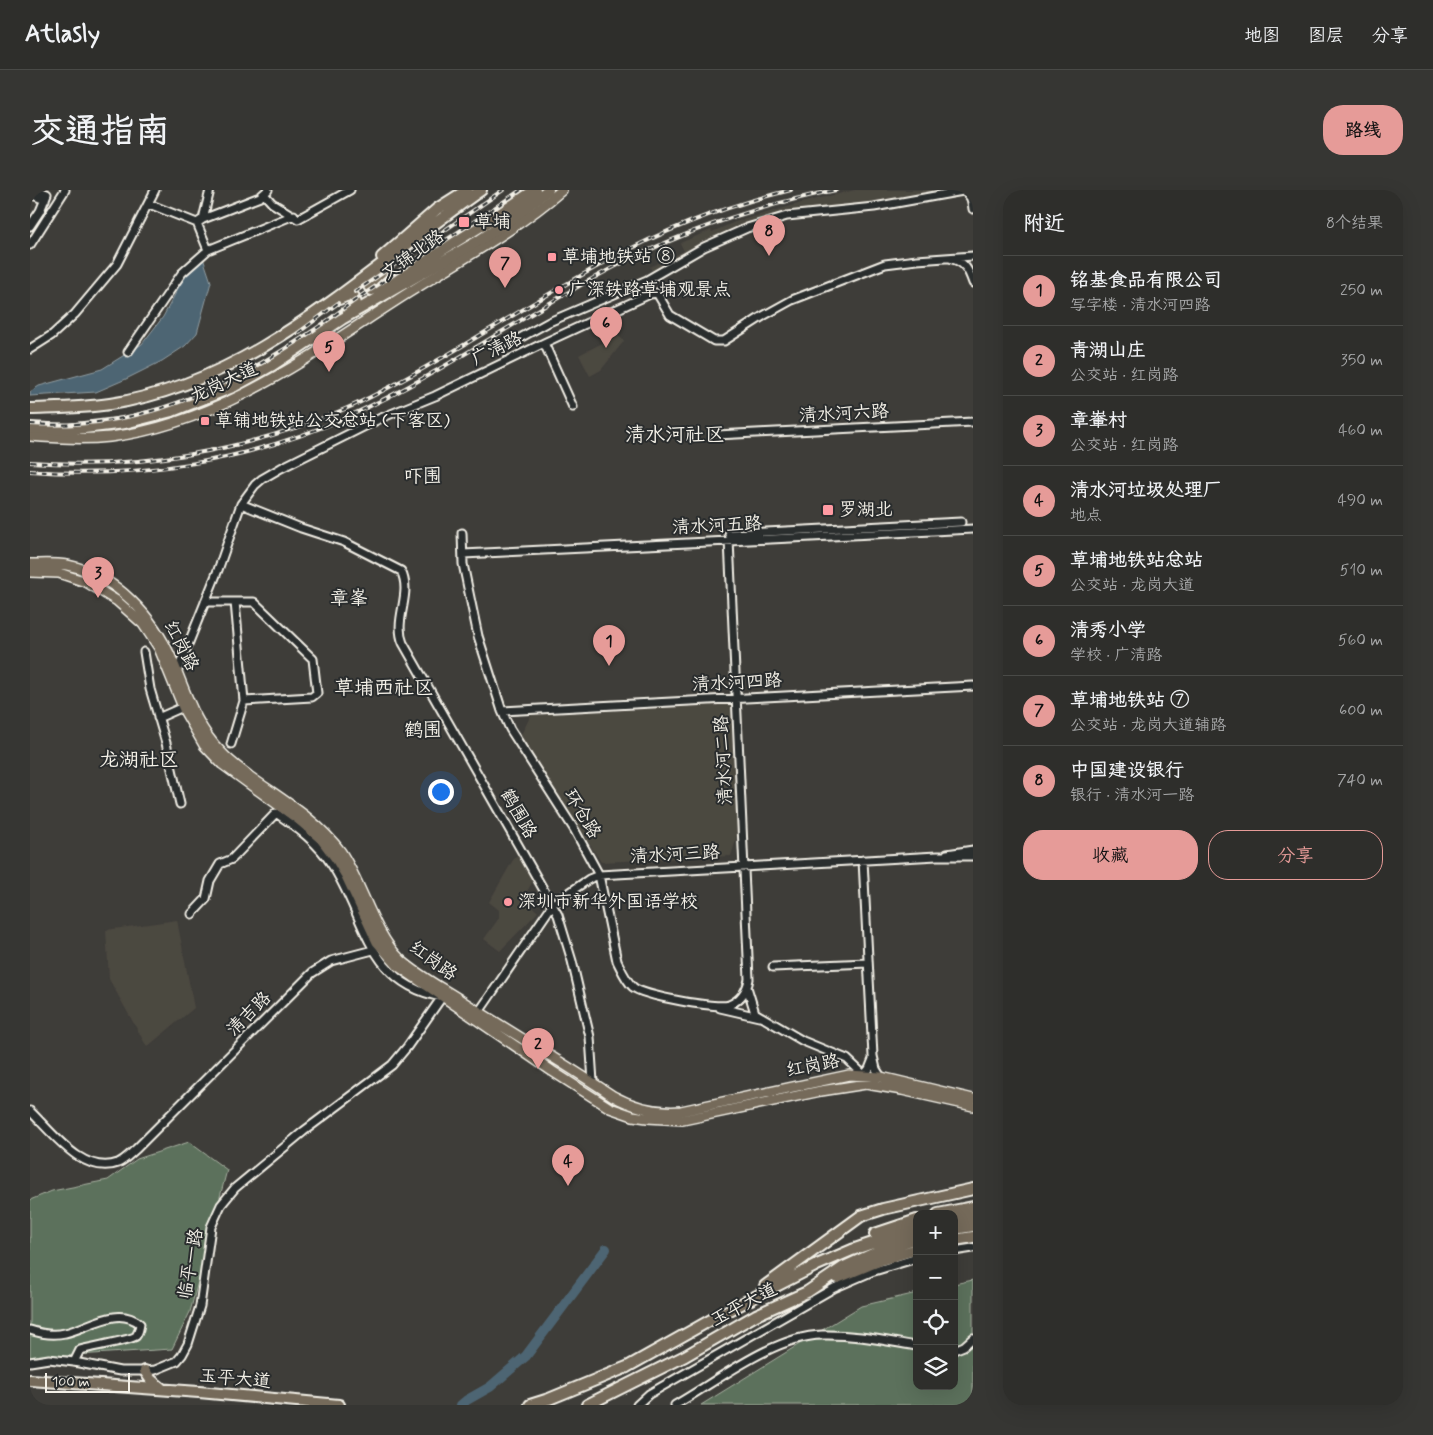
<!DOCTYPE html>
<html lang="zh">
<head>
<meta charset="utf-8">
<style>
	:root { --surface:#2e2e2b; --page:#363633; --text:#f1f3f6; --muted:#a7a8a9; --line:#494a47; --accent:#e69b98 }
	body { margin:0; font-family:Mynerve,"LXGW WenKai TC",sans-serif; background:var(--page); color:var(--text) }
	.controls { position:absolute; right:15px; bottom:15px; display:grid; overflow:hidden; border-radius:10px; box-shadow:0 5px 20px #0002 }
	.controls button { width:45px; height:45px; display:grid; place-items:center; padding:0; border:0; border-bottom:1px solid var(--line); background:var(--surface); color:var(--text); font:25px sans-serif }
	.scale { position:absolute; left:15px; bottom:12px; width:85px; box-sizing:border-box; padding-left:5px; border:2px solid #f4f1e8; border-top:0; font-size:14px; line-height:18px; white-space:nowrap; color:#f4f1e8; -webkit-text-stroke:4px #2a2d2e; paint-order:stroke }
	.you { position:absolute; left:410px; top:601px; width:18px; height:18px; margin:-12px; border:4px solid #fff; border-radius:50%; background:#1a73e8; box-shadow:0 0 0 8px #1a73e833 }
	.badge { display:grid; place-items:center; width:32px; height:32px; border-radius:50%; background:var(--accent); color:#111; font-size:16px; font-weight:700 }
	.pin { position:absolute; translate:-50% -41px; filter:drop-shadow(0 1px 2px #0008) }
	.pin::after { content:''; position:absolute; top:26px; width:18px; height:15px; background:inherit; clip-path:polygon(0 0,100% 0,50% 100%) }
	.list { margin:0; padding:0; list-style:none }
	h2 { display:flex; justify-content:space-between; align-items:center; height:65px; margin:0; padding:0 20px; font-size:21px }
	h2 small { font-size:16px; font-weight:400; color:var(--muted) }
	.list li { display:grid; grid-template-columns:32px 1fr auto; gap:15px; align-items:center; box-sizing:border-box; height:70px; padding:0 20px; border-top:1px solid var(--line) }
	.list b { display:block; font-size:19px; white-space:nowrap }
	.list p { margin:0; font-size:16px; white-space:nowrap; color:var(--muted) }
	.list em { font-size:16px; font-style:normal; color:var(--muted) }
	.actions { display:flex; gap:10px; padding:15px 20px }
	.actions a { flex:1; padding:11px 0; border:1px solid var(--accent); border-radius:20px; text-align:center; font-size:18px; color:var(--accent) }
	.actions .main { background:var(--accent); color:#111 }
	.icon { flex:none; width:28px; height:28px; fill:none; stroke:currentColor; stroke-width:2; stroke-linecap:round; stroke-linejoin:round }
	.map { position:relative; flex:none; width:943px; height:1215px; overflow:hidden; border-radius:20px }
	header { display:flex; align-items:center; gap:30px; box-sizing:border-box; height:70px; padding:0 25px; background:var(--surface); border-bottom:1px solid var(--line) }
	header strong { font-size:24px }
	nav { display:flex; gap:28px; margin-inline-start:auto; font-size:18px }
	.intro { display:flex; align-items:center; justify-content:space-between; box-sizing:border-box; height:120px; padding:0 30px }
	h1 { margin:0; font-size:35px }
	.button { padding:12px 22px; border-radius:20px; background:var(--accent); color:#111; font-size:18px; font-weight:700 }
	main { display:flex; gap:30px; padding:0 30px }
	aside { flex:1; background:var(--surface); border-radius:20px; box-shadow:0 5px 20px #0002 }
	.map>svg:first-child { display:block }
</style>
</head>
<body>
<header>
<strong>Atlasly</strong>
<nav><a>地图</a><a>图层</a><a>分享</a></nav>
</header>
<div class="intro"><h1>交通指南</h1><a class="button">路线</a></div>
<main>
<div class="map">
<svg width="943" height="1215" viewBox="0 0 943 1215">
	<rect width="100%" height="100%" fill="#3e3d39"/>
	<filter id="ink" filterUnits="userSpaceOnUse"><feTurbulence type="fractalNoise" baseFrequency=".02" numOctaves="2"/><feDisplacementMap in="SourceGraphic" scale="10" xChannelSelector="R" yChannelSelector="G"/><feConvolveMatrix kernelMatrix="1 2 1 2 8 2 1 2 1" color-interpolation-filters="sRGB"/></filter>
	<g filter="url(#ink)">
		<path fill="#4c4841" d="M825,0H911L858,11L763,23L715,36L679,51L623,83L620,77L654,61L650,53L681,40L682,42L705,32L782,10Z
			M588,145L594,151L571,180L560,186L549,165Z
			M702,514L707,646L701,666L571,672L490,547L501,525Z
			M488,665L502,689V693L493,708L508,722L470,761L454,749L469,728V720L459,712L483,670Z
			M147,730L164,818L117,857L79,789L76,740Z"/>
		<path fill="#5c715b" stroke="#a8b1a2" d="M159,952L197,980L160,1122L142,1159L0,1168V1010L22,1001L78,990L107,969Z
			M943,1090V1215H671L831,1116L887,1103V1196H924V1094Z"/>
		<path fill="#4e6573" stroke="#909da2" d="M173,68L181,92L167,143L155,156L132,171L96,189L66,202L0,206V202L9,196L72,179L112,154L133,127L153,89L164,75Z"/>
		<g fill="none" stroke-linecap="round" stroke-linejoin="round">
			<path stroke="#4e6573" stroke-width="10" d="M431,1215L437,1210L460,1197L496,1166L576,1059"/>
			<defs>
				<path id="minor" d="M0,4L15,10
					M234,4L242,13L268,29L320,0
					M119,14L167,33
					M173,29L180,0
					M0,36L10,21L17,4L7,0
					M0,55L35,0
					M178,60L264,25
					M922,69C935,72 939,81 943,93
					M514,153L543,217
					M479,154L519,132L617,90L674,57L717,38L757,26L844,17L933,1C941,4 942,11 943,19
					M0,159L22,145L45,124L87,74L125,0
					M98,162L152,83L178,60L167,33L173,29L230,7L238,0
					M687,245L943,232
					M211,314L271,338L314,352L371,381C383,404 363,429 373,453L528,725L542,771L560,847L563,892
					M432,343L433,374L448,446L472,521L480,539L544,639L569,685L587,771C591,779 596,791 603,797C613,806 687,819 699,815C711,810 717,801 719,789L699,350
					M699,344L931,332
					M433,364L943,339
					M175,412H224L283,469L287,503L282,507L214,511
					M114,462L120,499L136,553L150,614
					M147,482L188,380L211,314L225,295L232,289L251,278L351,228L405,206L514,153L620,104L627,103L640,125L684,151H694L733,126L762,110L855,74L887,70L943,66
					M472,521L943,496
					M128,528L153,517
					M201,554L214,511L205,412
					M917,664L943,660
					M833,670L843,866L846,879L851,887
					M743,777L838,773
					M717,797L725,823L773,851L817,869L834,885L839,879L843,869
					M690,818L729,827
					M449,822L523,714L559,689L569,685L907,666H943
					M0,921C22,942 53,986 88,973C95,970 100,964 106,959L282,783L301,771L343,760
					M924,1061L943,1058
					M0,1140C12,1144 23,1146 35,1143C59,1138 87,1115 110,1134C109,1139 109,1142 106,1146C102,1150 59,1157 50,1160L44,1172
					M924,1160L934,1156L943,1148
					M0,1172L19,1169L44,1172L90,1181H115L125,1180L147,1171L152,1165L158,1154L170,1116L181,1037L191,1015L205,998L274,941L362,875L377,857L412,807C337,794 336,727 302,675C288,653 268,638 246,623L202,669L190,674L180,691L176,709L162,724
					M607,1215L619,1204L804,1098L841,1082L887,1068
					M645,1215C686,1192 743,1146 792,1145C824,1144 856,1151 887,1156"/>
				<path id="major" d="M0,246C26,248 53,250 80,247C193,233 285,162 378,103C430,70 485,41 532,0
					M0,374C12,374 25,373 37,375C86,385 124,427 143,472C156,503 166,537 191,562C199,571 209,578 219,586C251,609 288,630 311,662C333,695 343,743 371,770C389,786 412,798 432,811C482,843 534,873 583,906C605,918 626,923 651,921L819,885L851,887L943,909
					M0,382L29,383L56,392L87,411L113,434L129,458L155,522L174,555L192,574L269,630L291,649L306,669L316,686L347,752L368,776L522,881L580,918L603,926L617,928L653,930L791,901L836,894L872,900L943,916"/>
				<path id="highway" d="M452,36L505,0
					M352,67L407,19L437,0
					M352,81L339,93V96L342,100L352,97L456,33
					M309,109C315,106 319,104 324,107L326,114L318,123
					M0,219C27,218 53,218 80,214C226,192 334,81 451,0
					M0,238L38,240L95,233L142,221L205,196L241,176L312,129L450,50L477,32L518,0
					M908,1024L943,1017
					M924,1030L943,1027
					M924,1039L943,1036
					M845,1044L887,1030
					M924,1050L943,1047
					M807,1088L851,1070L887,1059
					M735,1096L831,1026L853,1019L943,999
					M115,1181L121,1190L131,1198
					M0,1190L169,1202L309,1215
					M500,1215L519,1209L597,1177L688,1126L787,1075L822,1060L887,1038
					M557,1215L655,1166L726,1125L777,1102L814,1077L849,1061L887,1048"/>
			</defs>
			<use href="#minor" stroke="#f4f1e8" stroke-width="11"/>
			<use href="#major" stroke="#f4f1e8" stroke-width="12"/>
			<use href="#highway" stroke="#f4f1e8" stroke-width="14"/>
			<use href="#minor" stroke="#2a2d2e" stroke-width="7"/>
			<use href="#major" stroke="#746a5a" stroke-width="9"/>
			<use href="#highway" stroke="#746a5a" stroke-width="10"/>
			<defs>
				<path id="rail" d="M325,102L473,0
					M268,143L308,113
					M0,234C108,241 194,200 281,142C299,130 316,116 334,104C386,70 439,35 491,0
					M0,272C107,280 216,261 315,219C350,204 383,184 417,165C471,133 525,99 581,69C638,38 698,15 761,0
					M0,281C108,289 220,271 319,226C413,184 496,122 588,75C657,40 730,15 806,0"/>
			</defs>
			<use href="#rail" stroke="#f4f1e8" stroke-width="4"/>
			<use href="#rail" stroke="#2a2d2e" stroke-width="2" stroke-dasharray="5.5" stroke-linecap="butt"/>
		</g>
	</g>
	<g fill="#ff9aa2" stroke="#2a2d2e" stroke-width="2">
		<rect x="428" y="26" width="12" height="12" rx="2.5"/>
		<rect x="517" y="62" width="10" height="10" rx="2.5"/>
		<circle cx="529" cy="100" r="5"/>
		<rect x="170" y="226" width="10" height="10" rx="2.5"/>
		<rect x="792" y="314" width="12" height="12" rx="2.5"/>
		<circle cx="478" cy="712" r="5"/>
	</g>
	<g text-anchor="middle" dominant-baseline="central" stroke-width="4" stroke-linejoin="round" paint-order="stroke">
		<g font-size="18" fill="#f4f1e8" stroke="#2a2d2e" text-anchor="start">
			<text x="445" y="32">草埔</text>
			<text x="532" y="67">草埔地铁站 ⑧</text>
			<text x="539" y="100">广深铁路草埔观景点</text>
			<text x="185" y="231">草铺地铁站公交总站 (下客区)</text>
			<text x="809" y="320">罗湖北</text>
			<text x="488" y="712">深圳市新华外国语学校</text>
		</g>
		<g font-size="18" fill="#f4f1e8" stroke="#2a2d2e">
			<text transform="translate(383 65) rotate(-35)">文锦北路</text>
			<text transform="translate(467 159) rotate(-26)">广清路</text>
			<text transform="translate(194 193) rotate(-25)">龙岗大道</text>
			<text transform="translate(814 224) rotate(-3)">清水河六路</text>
			<text transform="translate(687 336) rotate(-3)">清水河五路</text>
			<text transform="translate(151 456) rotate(63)">红岗路</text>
			<text transform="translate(707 493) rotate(-3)">清水河四路</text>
			<text transform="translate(694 570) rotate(-93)">清水河二路</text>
			<text transform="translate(488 624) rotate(60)">鹤围路</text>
			<text transform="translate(552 624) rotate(59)">环仓路</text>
			<text transform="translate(645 665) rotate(-3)">清水河三路</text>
			<text transform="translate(403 771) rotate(36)">红岗路</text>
			<text transform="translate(219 824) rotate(-45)">清吉路</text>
			<text transform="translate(783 876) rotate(-11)">红岗路</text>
			<text transform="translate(161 1074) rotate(-80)">临平一路</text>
			<text transform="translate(714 1115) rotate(-28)">玉平大道</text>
			<text transform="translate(205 1189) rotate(5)">玉平大道</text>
		</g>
		<g font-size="19" fill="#f4f1e8" stroke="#2a2d2e">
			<text x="393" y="286">吓围</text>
			<text x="319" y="408">章峯</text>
			<text x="393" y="540">鹤围</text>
		</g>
		<g font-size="20" fill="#f4f1e8" stroke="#2a2d2e">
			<text x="645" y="245">清水河社区</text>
			<text x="354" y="498">草埔西社区</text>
			<text x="109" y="570">龙湖社区</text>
		</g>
	</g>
</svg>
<div class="controls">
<button>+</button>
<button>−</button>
<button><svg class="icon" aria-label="locate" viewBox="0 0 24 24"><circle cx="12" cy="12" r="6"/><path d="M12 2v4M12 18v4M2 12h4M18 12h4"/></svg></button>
<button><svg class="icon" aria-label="layers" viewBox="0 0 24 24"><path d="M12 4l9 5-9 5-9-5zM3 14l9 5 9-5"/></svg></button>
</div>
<div class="scale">100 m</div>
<div class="you"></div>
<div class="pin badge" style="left:579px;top:476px">1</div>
<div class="pin badge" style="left:508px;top:879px">2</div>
<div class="pin badge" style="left:68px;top:408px">3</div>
<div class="pin badge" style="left:538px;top:996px">4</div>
<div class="pin badge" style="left:299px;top:182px">5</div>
<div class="pin badge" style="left:576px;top:158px">6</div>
<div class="pin badge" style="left:475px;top:98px">7</div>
<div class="pin badge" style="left:739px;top:66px">8</div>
</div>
<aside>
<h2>附近<small>8个结果</small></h2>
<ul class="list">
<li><span class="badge">1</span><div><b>铭基食品有限公司</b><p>写字楼 · 清水河四路</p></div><em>250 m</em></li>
<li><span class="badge">2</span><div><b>青湖山庄</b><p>公交站 · 红岗路</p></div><em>350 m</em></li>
<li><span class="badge">3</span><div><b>章輋村</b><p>公交站 · 红岗路</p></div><em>460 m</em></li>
<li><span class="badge">4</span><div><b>清水河垃圾处理厂</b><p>地点</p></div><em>490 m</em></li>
<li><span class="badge">5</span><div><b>草埔地铁站总站</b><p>公交站 · 龙岗大道</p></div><em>510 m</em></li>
<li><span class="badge">6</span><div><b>清秀小学</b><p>学校 · 广清路</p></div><em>560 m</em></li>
<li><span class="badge">7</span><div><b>草埔地铁站 ⑦</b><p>公交站 · 龙岗大道辅路</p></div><em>600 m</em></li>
<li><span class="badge">8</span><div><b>中国建设银行</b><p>银行 · 清水河一路</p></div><em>740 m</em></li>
</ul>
<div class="actions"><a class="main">收藏</a><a>分享</a></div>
</aside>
</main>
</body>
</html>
